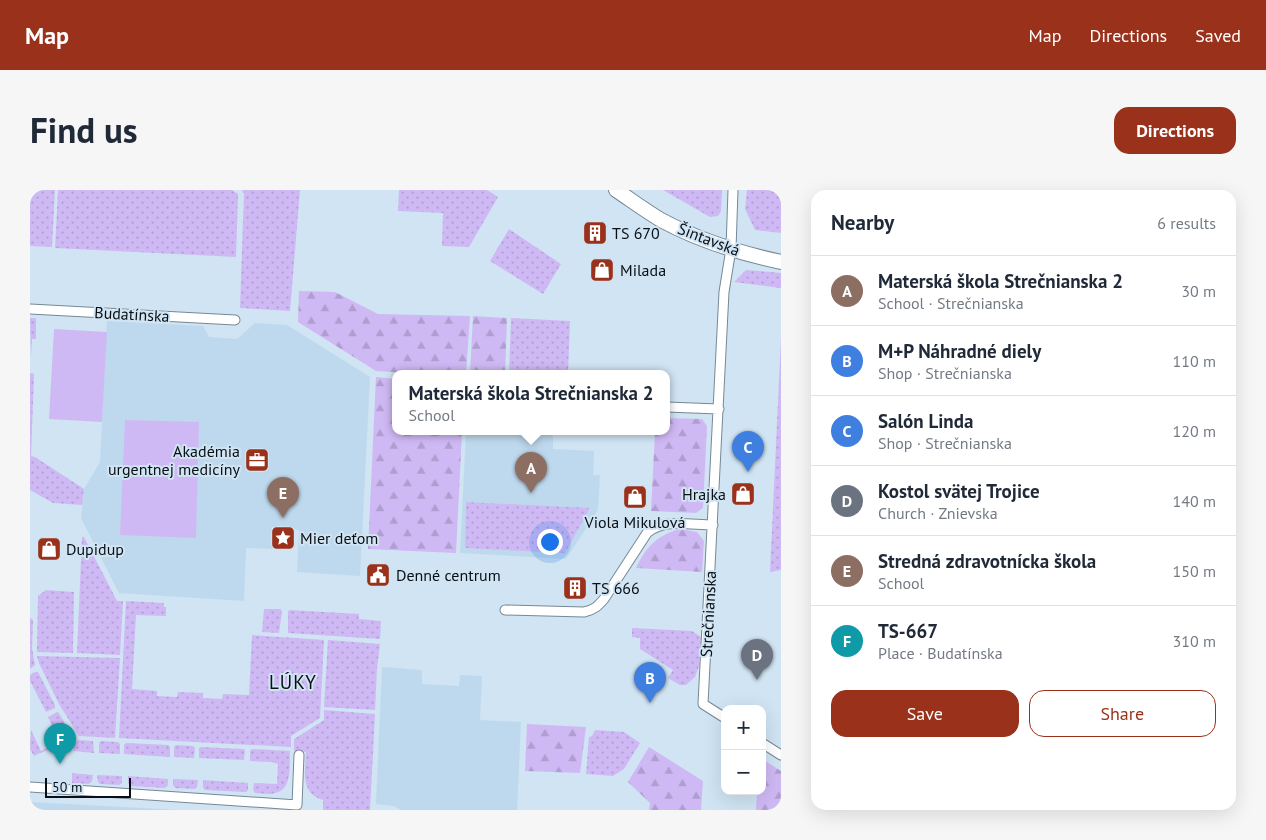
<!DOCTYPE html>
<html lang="en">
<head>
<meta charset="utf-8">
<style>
	:root { --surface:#fff; --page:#f6f6f7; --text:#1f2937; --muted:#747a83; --line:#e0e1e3; --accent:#9a311b }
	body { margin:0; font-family:"PT Sans",sans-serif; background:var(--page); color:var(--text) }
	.controls { position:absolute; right:15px; bottom:15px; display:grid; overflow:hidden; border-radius:10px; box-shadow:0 5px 20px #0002 }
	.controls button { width:45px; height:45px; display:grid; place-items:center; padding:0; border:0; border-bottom:1px solid var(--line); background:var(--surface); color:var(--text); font:25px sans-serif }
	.scale { position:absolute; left:15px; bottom:12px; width:86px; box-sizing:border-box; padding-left:5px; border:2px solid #090f14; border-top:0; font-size:14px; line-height:18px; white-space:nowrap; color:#090f14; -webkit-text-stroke:4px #d0e4f3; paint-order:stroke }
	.you { position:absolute; left:519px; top:351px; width:18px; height:18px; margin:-12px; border:4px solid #fff; border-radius:50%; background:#1a73e8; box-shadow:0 0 0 8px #1a73e833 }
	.badge { display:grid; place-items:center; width:32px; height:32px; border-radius:50%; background:var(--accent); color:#fff; font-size:16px; font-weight:700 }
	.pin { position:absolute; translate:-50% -41px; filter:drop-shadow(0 1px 2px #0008) }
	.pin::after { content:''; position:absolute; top:26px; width:18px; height:15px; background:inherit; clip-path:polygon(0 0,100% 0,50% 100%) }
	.popup { position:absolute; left:362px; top:180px; width:278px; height:65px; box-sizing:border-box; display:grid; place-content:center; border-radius:10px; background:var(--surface); filter:drop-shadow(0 1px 4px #0005); font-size:16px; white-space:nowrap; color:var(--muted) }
	.popup b { font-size:19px; color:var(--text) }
	.popup::after { content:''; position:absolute; left:50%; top:100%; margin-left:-10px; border:10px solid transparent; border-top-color:var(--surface) }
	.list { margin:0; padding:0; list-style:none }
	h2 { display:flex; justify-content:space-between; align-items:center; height:65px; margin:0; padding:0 20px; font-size:21px }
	h2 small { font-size:16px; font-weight:400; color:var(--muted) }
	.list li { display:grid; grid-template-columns:32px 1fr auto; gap:15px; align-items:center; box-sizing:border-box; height:70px; padding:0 20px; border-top:1px solid var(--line) }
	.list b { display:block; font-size:19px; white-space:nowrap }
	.list p { margin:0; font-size:16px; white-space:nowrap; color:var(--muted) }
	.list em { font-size:16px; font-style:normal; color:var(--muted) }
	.actions { display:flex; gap:10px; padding:15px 20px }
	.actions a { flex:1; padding:11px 0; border:1px solid var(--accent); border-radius:15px; text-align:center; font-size:18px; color:var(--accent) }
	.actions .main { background:var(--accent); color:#fff }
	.map { position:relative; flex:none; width:751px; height:620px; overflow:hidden; border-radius:15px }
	header { display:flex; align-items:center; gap:30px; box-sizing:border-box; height:70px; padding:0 25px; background:var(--accent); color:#fff }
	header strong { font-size:24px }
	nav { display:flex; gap:28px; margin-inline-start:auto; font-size:18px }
	.intro { display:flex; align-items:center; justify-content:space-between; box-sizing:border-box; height:120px; padding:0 30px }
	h1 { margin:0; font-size:35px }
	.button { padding:12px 22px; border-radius:15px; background:var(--accent); color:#fff; font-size:18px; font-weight:700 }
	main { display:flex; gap:30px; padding:0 30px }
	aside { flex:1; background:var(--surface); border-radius:15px; box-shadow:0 5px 20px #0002 }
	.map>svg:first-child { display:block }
</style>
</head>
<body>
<header>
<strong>Map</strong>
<nav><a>Map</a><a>Directions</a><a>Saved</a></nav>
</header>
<div class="intro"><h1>Find us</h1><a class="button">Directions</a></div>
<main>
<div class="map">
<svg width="751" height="620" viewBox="0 0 751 620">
	<defs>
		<pattern id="grass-dots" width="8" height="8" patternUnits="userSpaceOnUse" patternTransform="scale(1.25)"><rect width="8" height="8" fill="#cfb9f4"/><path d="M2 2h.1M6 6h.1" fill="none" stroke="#b09ed0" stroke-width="1.8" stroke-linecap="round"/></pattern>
		<pattern id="forest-firs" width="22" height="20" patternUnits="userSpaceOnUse" patternTransform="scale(1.25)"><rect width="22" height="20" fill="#cfb9f4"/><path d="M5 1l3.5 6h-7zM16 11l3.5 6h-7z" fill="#b09ed0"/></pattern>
	</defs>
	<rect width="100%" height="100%" fill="#d0e4f3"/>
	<path fill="#bed9ed" d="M77,131L173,136L179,147L207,149L225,133L257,135L340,187L330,386L267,382L269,340L263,339L262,349L245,348L244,359L216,358L214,411L89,403L51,328L54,299L70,272Z
		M436,242H523V259L564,261L563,285H570L568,320L536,369L430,363Z
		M352,477L392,480V494L429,496L430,485L452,486L450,530L491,532L487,620H371L364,616L346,614Z
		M0,612L149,620H0Z"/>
	<path fill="url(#grass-dots)" d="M0,0H25L22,57L0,56Z
		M28,0H202L208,4L206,67L25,58Z
		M212,0H270L260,121L210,118L214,4Z
		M369,0H457L468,7L439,57L412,56L413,23L368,21Z
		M633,0H692L691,21L688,26L680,27Z
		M717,0H751V43L725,40L715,19Z
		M479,39L531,74L513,104L460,71Z
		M716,80L751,83V98L704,92Z
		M0,128H6V149H2L1,167Z
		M481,128L540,131L538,184H479Z
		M751,148V380L740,382Z
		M0,171V183L4,184L1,266L5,267L54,299L52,315L23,313L0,300Z
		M436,312L560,318L535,363L435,358Z
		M52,347H54L87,411H93L90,465L47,463Z
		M16,400L44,402L43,463L7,462L8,406Z
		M96,411L134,413V417H136V426L106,425L102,499L127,501V506L147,507L148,502L173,503V508L192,509L193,504L219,505L222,445L294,450L290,528L261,546V557L89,548Z
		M234,419H251L252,422L249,443L232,442Z
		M259,420L329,424V429L351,431L350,449L258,443V422Z
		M0,428L3,430L2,458L5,475L0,479Z
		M602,438L662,441L671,447L669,476L665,487L656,495H650L638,488L643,480L610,459V448L602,447Z
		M298,450L350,454L347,478L345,520L294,517Z
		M7,466L90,468L85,548L49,546L29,514L9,473Z
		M5,482H8L25,515V518L16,522L0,491V485Z
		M294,520L345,524L340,620H293V610C270,603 275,582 276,562L264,561V549L294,530Z
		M27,522L29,523L40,542C36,554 14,561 4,566L0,559L1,540L11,561L29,552L18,527Z
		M565,540L594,542L610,553L594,579L583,586L556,584L559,547L562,546Z
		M48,550L63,551L64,563L44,561V554Z
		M71,551L88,552L90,554V564L69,563V553Z
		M96,553L138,555L140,557V567L94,564V555Z
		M146,555L163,556L165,558L164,568L144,567V557Z
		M171,557L213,559L215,560L214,570L169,568V558Z
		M222,559L260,561C259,574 263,600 245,603C239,605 231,603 225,603L223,600L224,593L247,594L248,574L242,572L220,571V561Z
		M42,583L63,585L62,591L59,594L42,593Z
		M67,585L92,586V593L89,595L70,594L68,592Z
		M98,586L138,589V595L135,598L100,596L98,593Z
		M143,589L168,590L167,597L165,599L145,598L143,595Z
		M173,590L218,593V600L216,602L175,600L173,598Z"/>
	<path fill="url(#forest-firs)" d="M269,101L305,102L348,124L440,126L436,184H392L346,181L268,132Z
		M443,126L477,128L475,184H440Z
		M346,187L366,189V242H432L426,363L338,359Z
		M636,228L672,229L677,236L673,318L666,323L621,321L625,242H636Z
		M650,339L667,342L674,351L672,382L606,378C617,356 626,346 650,339Z
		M497,534L556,537L550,583L495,581Z
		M619,557L673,591L671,620H619L620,613L598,592Z
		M732,569L751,581V620H726L727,601H732Z"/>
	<path fill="#cfb9f4" d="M24,139L77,142L72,232L19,229Z
		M95,230L169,232L166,348L90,345Z"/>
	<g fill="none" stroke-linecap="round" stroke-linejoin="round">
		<defs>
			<path id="street" d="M0,119L205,130
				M636,217L689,219
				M475,420L554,422C564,420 568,416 574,409L617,343C634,328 661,335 683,335
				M695,528L673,514L694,102L701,59L703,0
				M732,553L751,565
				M0,597L267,615L269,565"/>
			<path id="secondary" d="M586,0C601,10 616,21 631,30C668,50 709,63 751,72"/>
		</defs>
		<use href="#street" stroke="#768896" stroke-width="11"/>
		<use href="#secondary" stroke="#768896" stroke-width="16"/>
		<use href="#street" stroke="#fff" stroke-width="9"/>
		<use href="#secondary" stroke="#fff" stroke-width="14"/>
	</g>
	<defs>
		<symbol id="building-square" viewBox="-11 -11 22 22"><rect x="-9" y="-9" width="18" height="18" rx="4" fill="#9a311b" stroke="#d0e4f3"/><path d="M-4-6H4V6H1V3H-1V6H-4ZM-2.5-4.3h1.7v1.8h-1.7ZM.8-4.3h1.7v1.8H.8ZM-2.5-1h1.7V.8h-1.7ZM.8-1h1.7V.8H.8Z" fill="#fff"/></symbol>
		<symbol id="shop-square" viewBox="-11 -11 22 22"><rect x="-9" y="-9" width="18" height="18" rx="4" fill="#9a311b" stroke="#d0e4f3"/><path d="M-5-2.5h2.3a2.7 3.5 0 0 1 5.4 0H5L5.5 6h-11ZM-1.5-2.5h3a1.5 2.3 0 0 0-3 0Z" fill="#fff"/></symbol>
		<symbol id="office-square" viewBox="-11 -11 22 22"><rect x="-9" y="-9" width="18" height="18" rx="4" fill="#9a311b" stroke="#d0e4f3"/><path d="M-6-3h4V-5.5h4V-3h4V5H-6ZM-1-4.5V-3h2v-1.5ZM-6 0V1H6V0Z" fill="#fff"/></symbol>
		<symbol id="sight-square" viewBox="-11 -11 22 22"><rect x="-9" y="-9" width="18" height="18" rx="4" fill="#9a311b" stroke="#d0e4f3"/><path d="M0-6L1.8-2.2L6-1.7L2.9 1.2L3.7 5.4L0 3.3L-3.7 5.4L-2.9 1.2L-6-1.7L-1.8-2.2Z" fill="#fff"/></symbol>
		<symbol id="civic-square" viewBox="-11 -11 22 22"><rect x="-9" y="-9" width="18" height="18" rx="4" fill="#9a311b" stroke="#d0e4f3"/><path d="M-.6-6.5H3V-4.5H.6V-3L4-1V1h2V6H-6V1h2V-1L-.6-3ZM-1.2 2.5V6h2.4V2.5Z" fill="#fff"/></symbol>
	</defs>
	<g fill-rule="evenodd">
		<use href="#building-square" x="551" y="29" width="28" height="28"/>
		<use href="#shop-square" x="558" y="66" width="28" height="28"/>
		<use href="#office-square" x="213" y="256" width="28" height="28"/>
		<use href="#shop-square" x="699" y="290" width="28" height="28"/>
		<use href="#shop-square" x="591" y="293" width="28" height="28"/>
		<use href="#sight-square" x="239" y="334" width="28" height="28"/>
		<use href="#shop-square" x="5" y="345" width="28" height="28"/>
		<use href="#civic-square" x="334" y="371" width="28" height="28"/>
		<use href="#building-square" x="531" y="384" width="28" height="28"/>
	</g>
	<g text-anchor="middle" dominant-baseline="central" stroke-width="4" stroke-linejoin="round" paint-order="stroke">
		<g font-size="16" fill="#090f14" stroke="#d0e4f3" text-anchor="start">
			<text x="582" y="43">TS 670</text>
			<text x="590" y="80">Milada</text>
			<text x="210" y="261" text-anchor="end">Akadémia<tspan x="210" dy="18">urgentnej medicíny</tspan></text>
			<text x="696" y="304" text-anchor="end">Hrajka</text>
			<text x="605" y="332" text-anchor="middle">Viola Mikulová</text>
			<text x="270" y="348">Mier deťom</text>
			<text x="36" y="359">Dupidup</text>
			<text x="366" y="385">Denné centrum</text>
			<text x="562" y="398">TS 666</text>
		</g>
		<g font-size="16" fill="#090f14" stroke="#d0e4f3">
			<text transform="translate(679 49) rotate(21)">Šintavská</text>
			<text transform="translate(102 124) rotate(3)">Budatínska</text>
			<text transform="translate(678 424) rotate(-87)">Strečnianska</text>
		</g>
		<g font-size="19" letter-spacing="1" fill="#090f14" stroke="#d0e4f3">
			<text x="263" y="492">LÚKY</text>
		</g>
	</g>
</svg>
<div class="controls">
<button>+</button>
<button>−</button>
</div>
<div class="scale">50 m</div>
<div class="you"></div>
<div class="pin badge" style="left:501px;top:303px;background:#8d6e63">A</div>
<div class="popup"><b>Materská škola Strečnianska 2</b>School</div>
<div class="pin badge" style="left:620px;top:513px;background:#3f7fe0">B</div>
<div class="pin badge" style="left:718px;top:282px;background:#3f7fe0">C</div>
<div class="pin badge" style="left:727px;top:490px;background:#6b7280">D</div>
<div class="pin badge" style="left:253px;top:328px;background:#8d6e63">E</div>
<div class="pin badge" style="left:30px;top:574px;background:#0f9aa8">F</div>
</div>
<aside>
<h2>Nearby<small>6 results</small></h2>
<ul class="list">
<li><span class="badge" style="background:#8d6e63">A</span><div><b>Materská škola Strečnianska 2</b><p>School · Strečnianska</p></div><em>30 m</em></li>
<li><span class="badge" style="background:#3f7fe0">B</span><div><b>M+P Náhradné diely</b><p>Shop · Strečnianska</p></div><em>110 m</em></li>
<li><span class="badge" style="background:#3f7fe0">C</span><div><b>Salón Linda</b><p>Shop · Strečnianska</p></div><em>120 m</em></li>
<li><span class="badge" style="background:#6b7280">D</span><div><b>Kostol svätej Trojice</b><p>Church · Znievska</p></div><em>140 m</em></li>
<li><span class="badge" style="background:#8d6e63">E</span><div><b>Stredná zdravotnícka škola</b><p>School</p></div><em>150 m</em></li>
<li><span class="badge" style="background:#0f9aa8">F</span><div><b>TS-667</b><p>Place · Budatínska</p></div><em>310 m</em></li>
</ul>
<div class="actions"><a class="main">Save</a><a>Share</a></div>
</aside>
</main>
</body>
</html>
